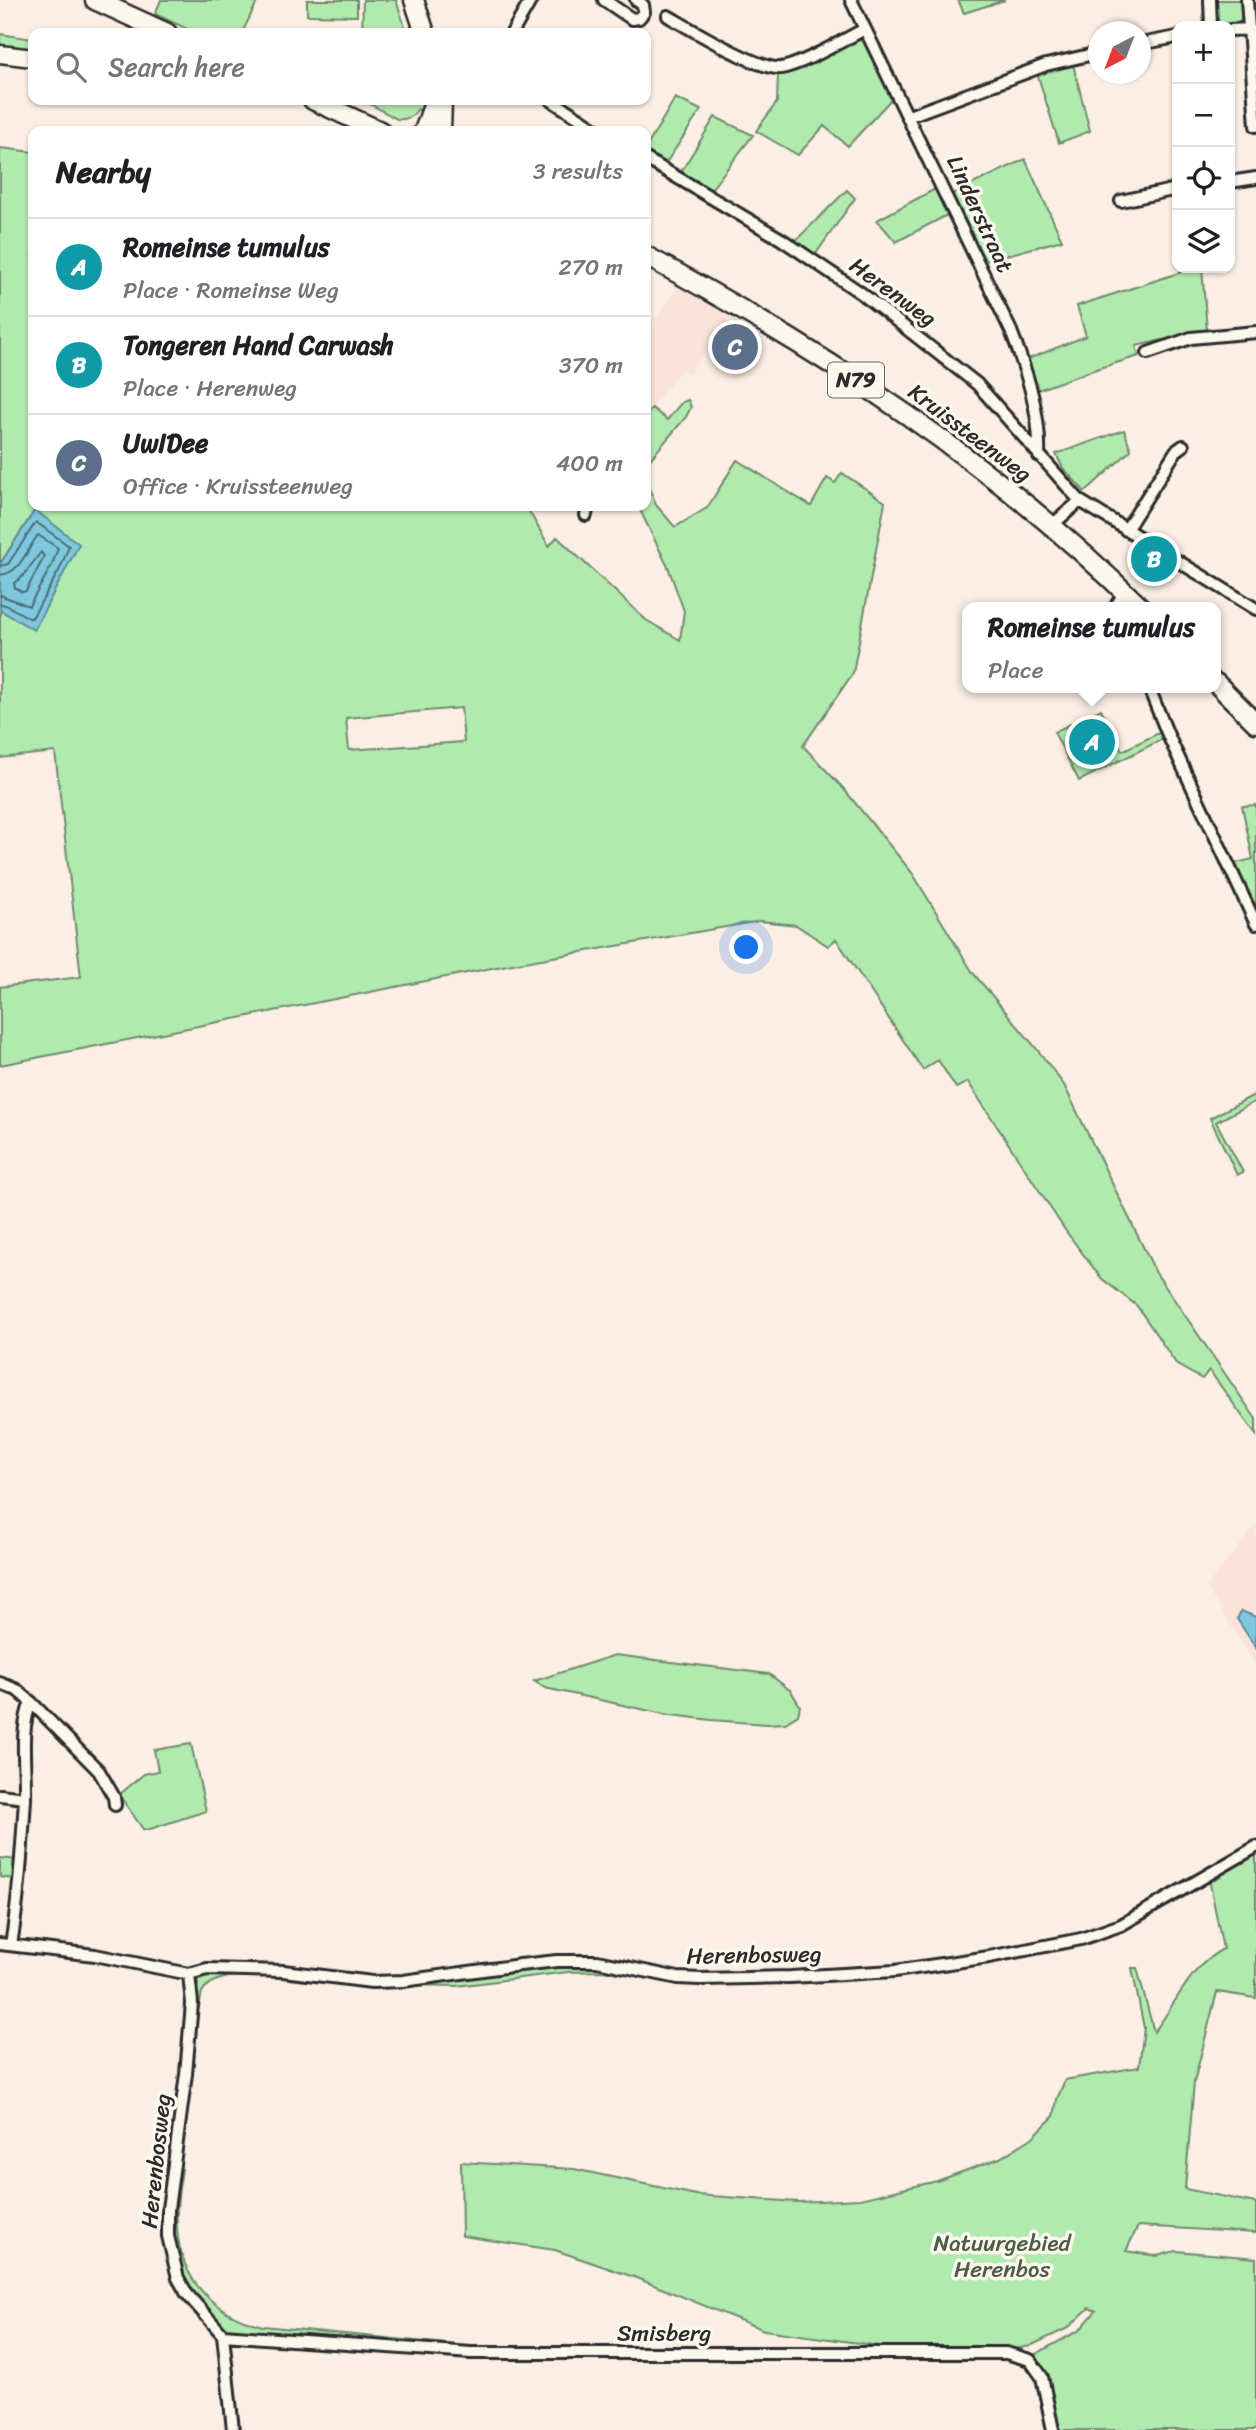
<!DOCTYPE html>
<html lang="en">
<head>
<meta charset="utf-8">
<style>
	:root { --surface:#fff; --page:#f2f2f2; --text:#202124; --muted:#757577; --line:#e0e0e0; --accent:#7c3aed }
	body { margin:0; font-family:Sriracha,sans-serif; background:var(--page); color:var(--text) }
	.controls { position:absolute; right:21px; top:21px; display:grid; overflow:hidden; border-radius:14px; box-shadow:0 2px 5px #0004 }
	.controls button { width:63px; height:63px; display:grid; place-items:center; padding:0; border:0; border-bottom:2px solid var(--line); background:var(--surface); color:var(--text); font:35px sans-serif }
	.compass { position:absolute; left:1088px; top:21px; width:63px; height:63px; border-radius:50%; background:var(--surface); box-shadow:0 2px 5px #0004; rotate:222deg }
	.you { position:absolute; left:747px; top:948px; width:24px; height:24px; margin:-18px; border:5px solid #fff; border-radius:50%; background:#1a73e8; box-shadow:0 0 0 10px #1a73e833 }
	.badge { display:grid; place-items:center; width:46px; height:46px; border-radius:50%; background:var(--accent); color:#fff; font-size:23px; font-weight:700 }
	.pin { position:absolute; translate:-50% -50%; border:4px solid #fff; box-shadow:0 2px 7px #0006 }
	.popup { position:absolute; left:962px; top:602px; width:259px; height:91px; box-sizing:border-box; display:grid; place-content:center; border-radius:14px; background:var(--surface); filter:drop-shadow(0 2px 5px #0005); font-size:23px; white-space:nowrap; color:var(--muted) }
	.popup b { font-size:26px; color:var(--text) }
	.popup::after { content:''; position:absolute; left:50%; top:100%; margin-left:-14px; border:14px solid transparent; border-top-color:var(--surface) }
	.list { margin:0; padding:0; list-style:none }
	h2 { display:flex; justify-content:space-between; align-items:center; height:91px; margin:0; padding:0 28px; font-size:30px }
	h2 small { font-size:23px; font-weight:400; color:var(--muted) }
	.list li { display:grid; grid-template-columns:46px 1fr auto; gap:21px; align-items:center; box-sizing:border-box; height:98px; padding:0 28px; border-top:2px solid var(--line) }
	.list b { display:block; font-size:26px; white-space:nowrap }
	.list p { margin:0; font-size:23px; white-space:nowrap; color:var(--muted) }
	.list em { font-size:23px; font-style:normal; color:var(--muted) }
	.icon { flex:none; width:38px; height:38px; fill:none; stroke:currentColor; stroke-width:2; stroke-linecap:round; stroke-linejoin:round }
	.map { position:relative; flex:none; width:1256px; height:2430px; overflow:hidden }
	.search { position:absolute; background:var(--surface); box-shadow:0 2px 5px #0004; left:28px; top:28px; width:623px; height:77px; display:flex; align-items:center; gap:18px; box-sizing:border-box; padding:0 24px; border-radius:14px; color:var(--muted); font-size:26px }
	.panel { position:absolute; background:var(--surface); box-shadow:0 2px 5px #0004; left:28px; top:126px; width:623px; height:385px; border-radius:14px }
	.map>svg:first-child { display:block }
</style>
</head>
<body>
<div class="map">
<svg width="1256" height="2430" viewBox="0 0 1256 2430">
	<rect width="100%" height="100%" fill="#fbeee4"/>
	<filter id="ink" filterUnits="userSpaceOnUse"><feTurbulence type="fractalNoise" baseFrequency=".0143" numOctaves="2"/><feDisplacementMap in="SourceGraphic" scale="14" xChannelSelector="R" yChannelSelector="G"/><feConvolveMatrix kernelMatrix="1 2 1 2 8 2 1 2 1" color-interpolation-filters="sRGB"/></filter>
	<g filter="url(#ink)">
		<path fill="#fbe3da" d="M678,287L731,316L689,374L682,369L646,415V332Z
			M1256,1525V1665L1206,1587Z"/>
		<path fill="#b1eaae" stroke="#6e8a6c" stroke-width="2" fill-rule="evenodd" d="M161,0H258L242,33H196L155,14Z
			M307,0H357V16L307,15Z
			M363,0H396L407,33H362Z
			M958,0H1005L964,13Z
			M1218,0H1242C1243,10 1245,19 1235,25L1220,23L1217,20L1214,2Z
			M0,34L33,39V49L0,45Z
			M855,39L868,42L894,96L848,146L824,126L798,155L756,131L777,102L778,74L788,72Z
			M1073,64L1090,131L1059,143L1037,73Z
			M675,98L701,110L664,166L646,155V148Z
			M363,100H425L421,111L418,109C412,117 407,120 397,119Z
			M715,117L753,135L709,192L679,175Z
			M0,148L33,152V506H526L549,546L557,537L646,620L680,640L684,611L668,567L638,506H646V480L656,505L675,527L707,508L737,460L811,506L827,478L835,483L842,473L885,502L853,673L803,746L843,788L913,874L973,973L1037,1049L1064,1085L1156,1273L1256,1419V1435L1209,1370L1202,1379L1177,1365L1137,1306L1101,1278L1065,1230L968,1082L956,1088L938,1060L923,1070L836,939L828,946L796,925L760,921L507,965L0,1065V987L81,977L55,752L0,758V610L34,629L35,510L0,564ZM461,708L464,742L349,750L346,718Z
			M1025,159L1062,240L981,262L952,194Z
			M939,187L951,213L896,242L877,220Z
			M847,190L855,198L813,258L792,244Z
			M1194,268H1202L1207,330L1136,346L1139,356L1096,369L1035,391L1028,359L1086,336L1077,306Z
			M688,400L691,407L686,417L646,464V415L652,408L667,420L682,402Z
			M1124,430L1131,450L1085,492L1063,468L1056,454Z
			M1101,709L1122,751L1163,731L1165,738L1079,781L1054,732Z
			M1256,805V916L1232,864L1253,859L1242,806Z
			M1256,1094V1101L1216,1122L1243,1172L1237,1175L1210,1118Z
			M615,1655L769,1674L791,1691L800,1706L798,1715L785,1723L766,1724L711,1720L664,1714L545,1688L534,1681Z
			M191,1744L206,1811L147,1830L143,1829L119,1795L144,1774L158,1771L154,1750Z
			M1256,1852V1998L1217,1992L1194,2082L1185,2189L1256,2203V2233L1138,2226L1126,2251L1157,2256L1176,2251L1256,2258V2430H1055C1051,2405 1053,2373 1034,2355L1080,2330L1096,2311L1089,2308L1068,2328L1030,2346L1015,2349H902L764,2330L634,2277L555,2250L462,2236L461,2162L574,2169L696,2195L799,2202L860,2199L937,2181L1000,2158L1032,2138L1054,2116L1057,2099L1065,2080L1139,2067L1144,2028L1132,1968H1137L1154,2032C1176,2004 1190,1966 1223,1949L1209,1879Z
			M0,1858L17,1860L15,1879L0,1877Z
			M601,1964L642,1975L600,1971L568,1972L457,1986L404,1985C469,1974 535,1966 601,1964Z
			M202,1974H267C246,1976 214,1973 202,1992L190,2054L198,1980Z
			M178,2168L182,2169C180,2183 177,2197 177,2212C174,2271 206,2312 263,2326L456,2345V2349L230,2333L218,2327L182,2279L174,2255L171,2213Z"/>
		<path fill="#7ec8df" stroke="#5d8997" stroke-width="2" d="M35,510L79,544L34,630L0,610V564Z
			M1241,1611L1256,1617V1648L1237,1619Z"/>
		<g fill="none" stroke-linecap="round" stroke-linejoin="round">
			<path stroke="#4c6a73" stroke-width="2" d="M41,552L44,557L26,591L22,592L15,588L14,583L23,576Z
				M0,566L8,564L36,522L69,546L60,569L32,618H29L6,605L0,604
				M0,575C20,574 27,549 38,535L58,548L52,565L29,606L0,595"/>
			<defs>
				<path id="street" d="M604,0L632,19L639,18L644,12L643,5L636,0
					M851,0L1011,331C1026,370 1041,413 1039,456
					M1210,0L1211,26
					M1247,0L1256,126
					M668,16C689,28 760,71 781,68C802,65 845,39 865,29
					M1230,30L1249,29
					M512,33L531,0
					M1140,44L1177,37
					M551,100L599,131
					M909,116L1046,65L1098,53
					M646,159L781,239L861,293L977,384L1080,501L1256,609
					M1230,182L1256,178
					M1121,201L1177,189
					M1148,353L1191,338L1256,332
					M586,515L588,506
					M1051,526L1080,501
					M1126,530L1176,451L1183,446
					M1118,607L1117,604L1125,592
					M1149,688L1168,735L1256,924
					M0,1683L17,1690L31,1702L99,1771L114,1797L115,1805
					M0,1795L25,1798
					M0,1944L95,1955L189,1974L207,1969L283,1971L372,1982L403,1981L520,1965L557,1961H597L678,1978L700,1979L791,1977L895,1971L989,1957L1081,1939L1121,1925L1256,1847
					M11,1945C19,1897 22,1847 25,1799C26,1767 19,1731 31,1702
					M189,1974L192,2003L186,2074L168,2209V2236L178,2278L187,2294L223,2335
					M223,2335L471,2353H1006L1030,2360L1042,2377L1053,2430
					M223,2335L233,2430"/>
				<path id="secondary" d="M0,54L33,58"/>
				<path id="primary" d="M95,0L167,33
					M414,0L425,33
					M313,100L380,131
					M424,131L435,100
					M441,131L442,100
					M646,256C824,352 996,464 1140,607
					M1216,683L1256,723"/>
			</defs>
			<use href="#street" stroke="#2b2b2b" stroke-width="16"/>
			<use href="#secondary" stroke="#2b2b2b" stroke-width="21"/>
			<use href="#primary" stroke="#2b2b2b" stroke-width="23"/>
			<use href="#street" stroke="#fbf7ec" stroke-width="10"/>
			<use href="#secondary" stroke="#fbf7ec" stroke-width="16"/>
			<use href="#primary" stroke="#fbf7ec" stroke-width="18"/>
		</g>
	</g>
	<g text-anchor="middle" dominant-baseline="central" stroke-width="7" stroke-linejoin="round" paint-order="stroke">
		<rect fill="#fbf7ec" stroke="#696865" stroke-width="2" x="828" y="362.5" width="56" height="35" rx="5"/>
		<g font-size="21" font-weight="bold" fill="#2b2b2b">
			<text x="856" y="380">N79</text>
		</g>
		<g font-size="23" fill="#2b2b2b" stroke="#fbf7ec">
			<text transform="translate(980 214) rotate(65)">Linderstraat</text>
			<text transform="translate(893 292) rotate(36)">Herenweg</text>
			<text transform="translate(970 433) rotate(37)">Kruissteenweg</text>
			<text transform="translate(754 1955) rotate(-1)">Herenbosweg</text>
			<text transform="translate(156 2161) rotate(-84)">Herenbosweg</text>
			<text x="664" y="2333">Smisberg</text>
		</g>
		<g font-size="23" fill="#4c5b4c" stroke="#fbf7ec">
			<text x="1002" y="2243">Natuurgebied<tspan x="1002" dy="26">Herenbos</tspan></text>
		</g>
	</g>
</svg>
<div class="controls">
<button>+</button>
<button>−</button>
<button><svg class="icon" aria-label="locate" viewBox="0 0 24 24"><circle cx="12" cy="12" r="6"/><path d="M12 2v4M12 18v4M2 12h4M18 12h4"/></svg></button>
<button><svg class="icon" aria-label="layers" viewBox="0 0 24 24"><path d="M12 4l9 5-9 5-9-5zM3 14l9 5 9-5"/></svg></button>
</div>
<svg class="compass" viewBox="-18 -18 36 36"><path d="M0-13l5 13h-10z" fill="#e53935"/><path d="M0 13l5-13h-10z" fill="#757577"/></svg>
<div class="you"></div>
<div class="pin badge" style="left:1092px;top:742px;background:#0f9aa8">A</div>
<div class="popup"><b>Romeinse tumulus</b>Place</div>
<div class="pin badge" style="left:1154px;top:559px;background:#0f9aa8">B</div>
<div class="pin badge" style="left:735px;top:347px;background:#5c6f8a">C</div>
<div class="search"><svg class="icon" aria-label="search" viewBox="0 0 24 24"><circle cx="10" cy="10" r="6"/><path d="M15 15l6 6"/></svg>Search here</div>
<section class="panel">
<h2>Nearby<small>3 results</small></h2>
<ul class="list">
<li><span class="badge" style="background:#0f9aa8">A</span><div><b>Romeinse tumulus</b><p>Place · Romeinse Weg</p></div><em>270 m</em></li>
<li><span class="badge" style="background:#0f9aa8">B</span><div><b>Tongeren Hand Carwash</b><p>Place · Herenweg</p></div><em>370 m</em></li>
<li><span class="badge" style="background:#5c6f8a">C</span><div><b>UwIDee</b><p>Office · Kruissteenweg</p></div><em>400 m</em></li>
</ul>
</section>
</div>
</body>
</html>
